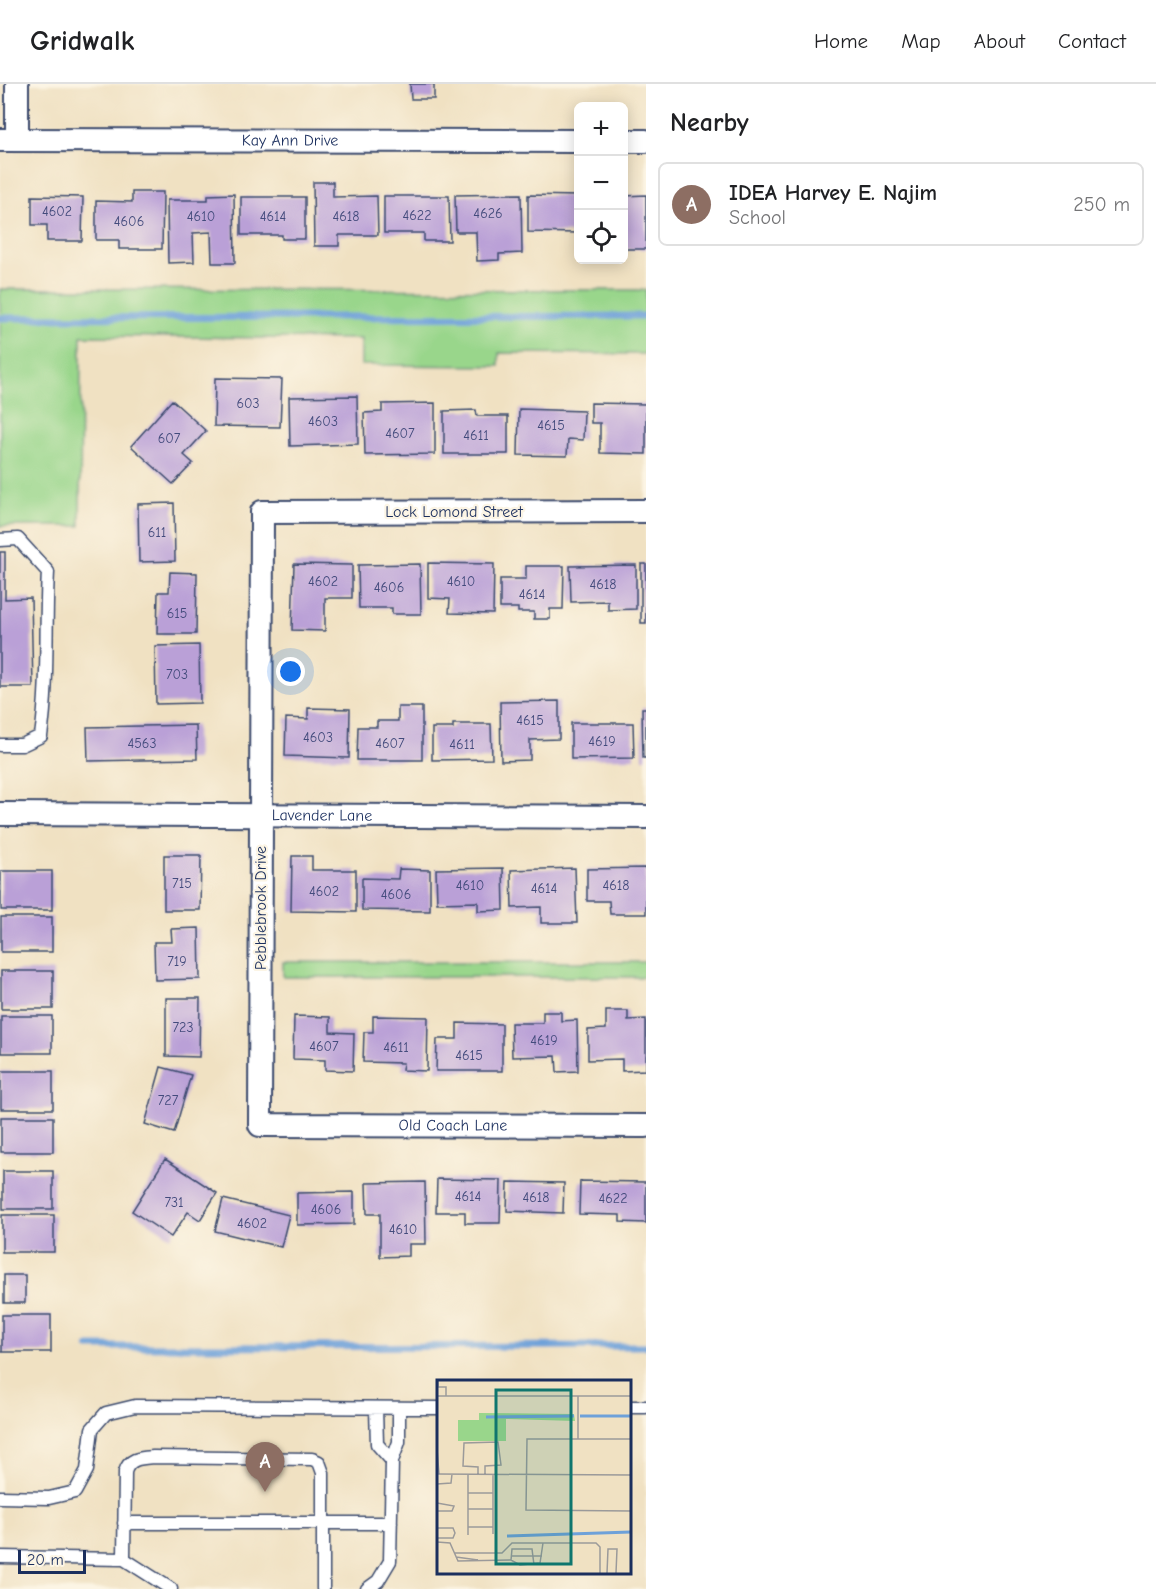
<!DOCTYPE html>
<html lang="en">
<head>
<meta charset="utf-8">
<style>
	:root { --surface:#fff; --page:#f6f6f6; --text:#202124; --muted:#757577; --line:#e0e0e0; --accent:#7c3aed }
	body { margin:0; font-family:"Comic Neue",sans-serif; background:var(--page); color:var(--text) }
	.controls { position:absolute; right:18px; top:18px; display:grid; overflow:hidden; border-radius:9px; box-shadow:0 3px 15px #0003 }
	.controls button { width:54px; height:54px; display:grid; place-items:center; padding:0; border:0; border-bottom:2px solid var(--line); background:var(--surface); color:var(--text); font:30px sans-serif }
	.scale { position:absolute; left:18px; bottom:15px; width:68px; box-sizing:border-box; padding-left:6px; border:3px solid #1b2f5e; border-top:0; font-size:16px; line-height:21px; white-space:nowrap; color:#1b2f5e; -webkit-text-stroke:4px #fcf5e5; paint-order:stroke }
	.you { position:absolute; left:291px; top:588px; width:21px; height:21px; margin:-15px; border:4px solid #fff; border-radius:50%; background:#1a73e8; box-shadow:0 0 0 9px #1a73e833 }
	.badge { display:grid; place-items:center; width:39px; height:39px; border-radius:50%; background:var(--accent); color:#fff; font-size:20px; font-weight:700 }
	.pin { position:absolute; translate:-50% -50px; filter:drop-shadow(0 2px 3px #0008) }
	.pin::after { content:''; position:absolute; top:32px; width:21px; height:18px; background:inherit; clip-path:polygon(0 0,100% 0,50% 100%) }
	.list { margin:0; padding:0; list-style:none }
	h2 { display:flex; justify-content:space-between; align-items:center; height:78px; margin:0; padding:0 24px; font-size:26px }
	h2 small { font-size:20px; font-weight:400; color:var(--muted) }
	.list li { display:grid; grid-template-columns:39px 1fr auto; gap:18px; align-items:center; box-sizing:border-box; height:84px; margin:0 12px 12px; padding:0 12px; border:2px solid var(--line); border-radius:9px }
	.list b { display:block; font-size:22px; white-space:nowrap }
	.list p { margin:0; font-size:20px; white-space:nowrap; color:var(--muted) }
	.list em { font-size:20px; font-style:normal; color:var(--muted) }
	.icon { flex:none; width:33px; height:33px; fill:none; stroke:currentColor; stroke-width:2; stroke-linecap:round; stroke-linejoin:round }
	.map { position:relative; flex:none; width:646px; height:1505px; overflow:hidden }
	header { display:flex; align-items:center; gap:36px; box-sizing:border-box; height:84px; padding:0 30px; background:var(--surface); border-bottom:2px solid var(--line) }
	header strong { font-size:28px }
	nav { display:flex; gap:33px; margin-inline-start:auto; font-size:21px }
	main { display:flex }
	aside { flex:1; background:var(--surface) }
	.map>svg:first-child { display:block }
</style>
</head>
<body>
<header>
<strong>Gridwalk</strong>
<nav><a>Home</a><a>Map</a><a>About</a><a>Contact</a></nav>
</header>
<main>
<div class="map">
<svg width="646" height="1505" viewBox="0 0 646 1505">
	<rect width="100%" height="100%" fill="#fcf5e5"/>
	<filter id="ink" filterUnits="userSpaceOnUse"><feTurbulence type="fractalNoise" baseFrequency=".0167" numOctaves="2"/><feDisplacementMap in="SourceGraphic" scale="12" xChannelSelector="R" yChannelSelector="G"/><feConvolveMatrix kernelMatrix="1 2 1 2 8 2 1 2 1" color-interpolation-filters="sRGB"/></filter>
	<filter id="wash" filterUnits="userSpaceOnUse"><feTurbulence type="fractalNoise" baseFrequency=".008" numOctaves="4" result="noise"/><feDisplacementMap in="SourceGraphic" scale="24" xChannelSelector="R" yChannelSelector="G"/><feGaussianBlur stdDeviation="1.35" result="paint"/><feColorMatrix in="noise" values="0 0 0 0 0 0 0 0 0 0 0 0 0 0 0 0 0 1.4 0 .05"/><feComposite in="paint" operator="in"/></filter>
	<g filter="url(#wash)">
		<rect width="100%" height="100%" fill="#f0e1c2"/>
		<path fill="#99d68b" stroke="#5a8274" stroke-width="1.5" d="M0,205L646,206V270L499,269V282L361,281V255L81,252L80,442H0Z
			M283,878H646V893H283Z"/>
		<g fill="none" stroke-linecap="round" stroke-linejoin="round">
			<path stroke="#6ea1d9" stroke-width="7" d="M0,234L646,232
				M89,1263L646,1262"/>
		</g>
		<g id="blocks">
			<path fill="#baa0d7" d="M410,0H434V15H411Z
				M313,98H333V113L377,112L378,151H339V162H314Z
				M132,108H163L162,165H119V156H96V117L132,118Z
				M234,110L235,179H212L211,148L193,149L194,178L168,179L167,116H208V111Z
				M521,110L522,169L499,170V176L477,177L476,148H456L455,111Z
				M528,111L578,112V149L528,148Z
				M646,111V165H624V112Z
				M32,112L83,113L82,157H47V141H32Z
				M384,112H449L450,157H424V149H384Z
				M241,113H305V155H282V151H241Z
				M215,294L282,295L280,343L214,342Z
				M357,312L358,360L290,362L289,313Z
				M172,316L206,347L184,371L193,379L173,400L131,362Z
				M435,319V370L365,371L364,329L382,328V320Z
				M591,319L646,320V370L600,369V339H591Z
				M519,325L584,327L583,356L568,355L567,372L518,371Z
				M476,326L477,332H508V370H444V327Z
				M174,419L175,477L139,478L138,420Z
				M0,468H5V515L31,514L33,603H0Z
				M428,479L494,480L493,530L449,529L450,515L428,514Z
				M294,480L352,481V514H325V547L292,546Z
				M420,480L421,530H392V524H359L358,481Z
				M641,480H646V539H641Z
				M636,481V525L608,526V517L571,518L570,482Z
				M526,482H564L563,525H550V535H534V528H518V524H500V495H526Z
				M170,488L197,489L196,550H157L158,508H169Z
				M199,561L200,619L156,620L155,562Z
				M559,617V655L530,656V676L501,677L500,618Z
				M398,623H422V676H357L358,643H377V637H398Z
				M308,624L350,625L349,674L285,672L286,634L308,635Z
				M642,624H646V674H643Z
				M571,639H633L634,674L571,675Z
				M453,640H491L492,675L432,676V644H453Z
				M196,641L197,675L88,677L87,643Z
				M164,771H201L200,826H164Z
				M292,772H312V786H356V828L291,827Z
				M503,784L504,826L478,827V818L437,819L436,785Z
				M575,784L577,839H541V823L512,824L511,786Z
				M646,784V830H610L609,817H587V785Z
				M399,785L430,786V827L362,826V794L398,795Z
				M1,787H52V826H1Z
				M1,833H52V868H1Z
				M199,844L200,895L155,896L154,858H172L171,845Z
				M1,887H53V925H1Z
				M166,914H200L199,973L166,972Z
				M606,927H628V936L646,935V986L622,987V975L588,976V946L606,945Z
				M543,928H561V937L577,936L578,987L557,988L556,972L512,973L511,939H543Z
				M1,932H52V969H1Z
				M294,932L330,933V948L354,949L353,987L325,986V976L293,975Z
				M373,932L428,933L427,987L402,986L403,979L363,978L364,948H373Z
				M457,939L502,940V987H436L437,955H457Z
				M161,983L191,991L174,1049L145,1040Z
				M1,987H53V1025H1Z
				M1,1033H53V1068H1Z
				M165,1075L217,1109L200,1136L188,1128L171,1153L132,1127Z
				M3,1087H53V1125H3Z
				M437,1095L501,1096L500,1139H465V1128H436Z
				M580,1097L646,1098V1139L620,1138V1131L579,1130Z
				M425,1098L426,1160H409V1172L380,1173V1130H367L366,1099Z
				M508,1098L564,1099L563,1129L507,1127Z
				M354,1108V1140L297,1141V1109Z
				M223,1115L289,1131L281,1163L215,1147Z
				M2,1131H54V1168H2Z
				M4,1191H25V1219H4Z
				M2,1231H51V1268H2Z"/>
		</g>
	</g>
	<g filter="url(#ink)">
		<use href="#blocks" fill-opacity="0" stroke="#3b4a6d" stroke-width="1.5"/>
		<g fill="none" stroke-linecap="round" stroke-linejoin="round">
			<defs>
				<path id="service" d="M0,456L18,455L48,488C45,543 49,598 41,652L22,661H0
					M630,1323H646
					M376,1325L377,1360L392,1377
					M0,1413L49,1414L75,1408L87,1386L92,1345L106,1329L135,1322L439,1324
					M124,1439H391
					M0,1473L124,1475L171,1505
					M124,1475L125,1388C129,1374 141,1374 153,1373L312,1375L319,1378L323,1389V1505
					M367,1505L378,1497L390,1477L392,1377L399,1358V1324"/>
				<g id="minor">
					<path id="s1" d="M0,56L578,57"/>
					<path d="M17,56V0"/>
					<path d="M624,57H646"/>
					<path id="s2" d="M646,427L262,428L260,1041L646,1042"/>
					<path id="s3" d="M0,730L646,733"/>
				</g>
			</defs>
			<use href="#service" stroke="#3b4a6d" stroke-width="15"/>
			<use href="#minor" stroke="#3b4a6d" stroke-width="26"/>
			<use href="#service" stroke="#fff" stroke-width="12"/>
			<use href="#minor" stroke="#fff" stroke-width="22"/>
		</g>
	</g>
	<g text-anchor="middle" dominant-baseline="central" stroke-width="4.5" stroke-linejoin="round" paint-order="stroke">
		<g font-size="14" fill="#434b7c">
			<text x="57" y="127">4602</text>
			<text x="488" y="129">4626</text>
			<text x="417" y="131">4622</text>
			<text x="201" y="132">4610</text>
			<text x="273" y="132">4614</text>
			<text x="346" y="132">4618</text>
			<text x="129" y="137">4606</text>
			<text x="248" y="319">603</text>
			<text x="323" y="337">4603</text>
			<text x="551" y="341">4615</text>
			<text x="400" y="349">4607</text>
			<text x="476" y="351">4611</text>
			<text x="169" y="354">607</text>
			<text x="157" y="448">611</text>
			<text x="323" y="497">4602</text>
			<text x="461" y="497">4610</text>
			<text x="603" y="500">4618</text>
			<text x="389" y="503">4606</text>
			<text x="532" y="510">4614</text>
			<text x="177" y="529">615</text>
			<text x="177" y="590">703</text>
			<text x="530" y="636">4615</text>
			<text x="318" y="653">4603</text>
			<text x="602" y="657">4619</text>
			<text x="142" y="659">4563</text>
			<text x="390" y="659">4607</text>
			<text x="462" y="660">4611</text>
			<text x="182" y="799">715</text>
			<text x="470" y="801">4610</text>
			<text x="616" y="801">4618</text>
			<text x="544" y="804">4614</text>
			<text x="324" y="807">4602</text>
			<text x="396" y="810">4606</text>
			<text x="177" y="877">719</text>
			<text x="183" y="943">723</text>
			<text x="544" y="956">4619</text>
			<text x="324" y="962">4607</text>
			<text x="396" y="963">4611</text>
			<text x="469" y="971">4615</text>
			<text x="168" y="1016">727</text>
			<text x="468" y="1112">4614</text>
			<text x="536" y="1113">4618</text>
			<text x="613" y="1114">4622</text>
			<text x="174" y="1118">731</text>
			<text x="326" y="1125">4606</text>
			<text x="252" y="1139">4602</text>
			<text x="403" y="1145">4610</text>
		</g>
		<g font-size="16" fill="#1b2f5e" stroke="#fcf5e5">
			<text stroke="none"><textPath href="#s1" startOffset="290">Kay Ann Drive</textPath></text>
			<text x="454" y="428">Lock Lomond Street</text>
			<text stroke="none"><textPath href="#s3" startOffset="322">Lavender Lane</textPath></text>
			<text transform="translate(261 824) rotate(-90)">Pebblebrook Drive</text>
			<text stroke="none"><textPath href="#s2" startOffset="1190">Old Coach Lane</textPath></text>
		</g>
	</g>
	<g transform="translate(437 1296)">
		<rect width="194" height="194" fill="#f0e1c2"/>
		<path d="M42,33L137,34L138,41L69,39V61H21V40H42Z" fill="#99d68b"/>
		<path fill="none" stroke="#6ea1d9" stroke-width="3" d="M143,36H194M49,37L137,36M70,156L194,152"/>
		<path fill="none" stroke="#9b9a9a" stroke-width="1.5" d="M1,0V7H9V16M0,16H194M141,59V16M194,59H90L89,130L194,131M0,69L2,94M0,94L194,95M41,94V87L26,86L27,63L61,62L64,85L48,86V94M0,104L14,103L15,94M31,113H56M0,123L17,126L15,131H0M31,129H56M31,147H56M0,148H16L18,153L16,158H0M56,154V94M31,155V94M0,162L13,163L21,181L74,180L83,185L103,183L106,163M17,173H65L75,163H159L163,167V193M74,176H105M19,177L41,180M74,180L75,169H95L97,185M170,193L171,169H180L179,193"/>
		<path fill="#0f766e" fill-opacity="0.15" stroke="#0f766e" stroke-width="3" d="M59,10H134V184H59Z"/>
		<rect width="194" height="194" fill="none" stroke="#1b2f5e" stroke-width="3"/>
	</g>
</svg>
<div class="controls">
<button>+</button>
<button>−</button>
<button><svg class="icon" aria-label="locate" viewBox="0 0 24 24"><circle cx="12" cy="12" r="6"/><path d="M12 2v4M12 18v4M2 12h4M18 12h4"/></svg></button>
</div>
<div class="scale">20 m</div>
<div class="you"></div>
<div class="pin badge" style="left:265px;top:1408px;background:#8d6e63">A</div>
</div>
<aside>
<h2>Nearby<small></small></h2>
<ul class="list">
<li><span class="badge" style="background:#8d6e63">A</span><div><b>IDEA Harvey E. Najim</b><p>School</p></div><em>250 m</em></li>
</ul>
</aside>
</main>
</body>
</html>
